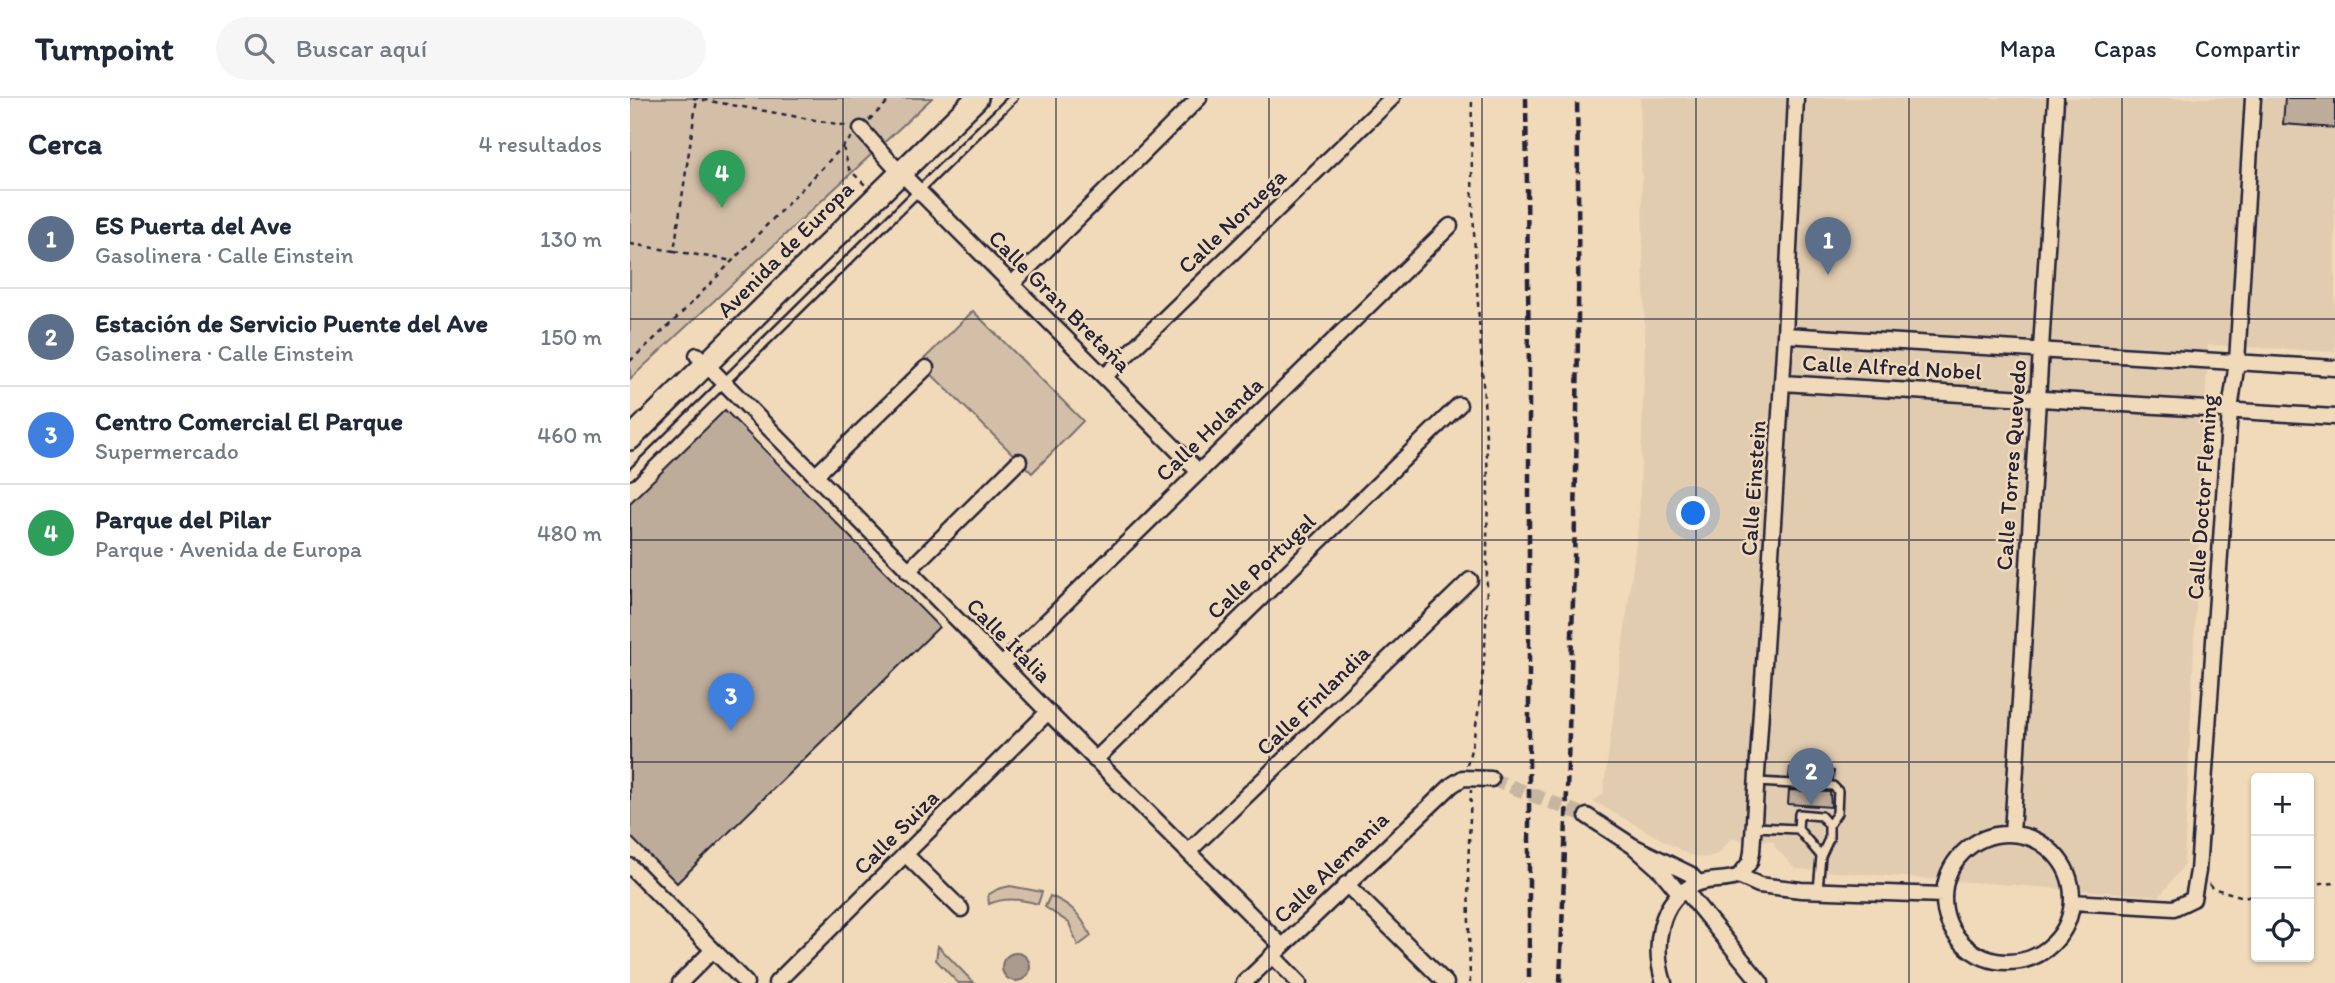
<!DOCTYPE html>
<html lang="es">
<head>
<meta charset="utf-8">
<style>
	:root { --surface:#fff; --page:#f6f6f7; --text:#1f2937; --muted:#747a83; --line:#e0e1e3; --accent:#b45309 }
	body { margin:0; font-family:Itim,sans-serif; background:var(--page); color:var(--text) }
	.controls { position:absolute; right:21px; bottom:21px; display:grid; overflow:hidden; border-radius:7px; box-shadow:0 2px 5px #0004 }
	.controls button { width:63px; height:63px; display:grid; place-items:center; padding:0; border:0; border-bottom:2px solid var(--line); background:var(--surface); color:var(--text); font:35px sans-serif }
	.you { position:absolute; left:1064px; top:416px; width:24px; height:24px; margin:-18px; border:5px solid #fff; border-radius:50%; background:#1a73e8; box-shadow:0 0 0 10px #1a73e833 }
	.badge { display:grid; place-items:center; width:46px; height:46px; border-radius:50%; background:var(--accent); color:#fff; font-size:23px; font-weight:700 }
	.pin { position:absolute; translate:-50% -58px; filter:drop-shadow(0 2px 4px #0008) }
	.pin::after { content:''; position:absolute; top:37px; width:24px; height:21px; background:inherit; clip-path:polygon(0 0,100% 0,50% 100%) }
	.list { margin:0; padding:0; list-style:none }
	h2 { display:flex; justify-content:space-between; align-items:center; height:91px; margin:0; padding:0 28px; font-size:30px }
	h2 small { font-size:23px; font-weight:400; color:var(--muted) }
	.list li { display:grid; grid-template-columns:46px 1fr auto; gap:21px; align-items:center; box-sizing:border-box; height:98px; padding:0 28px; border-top:2px solid var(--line) }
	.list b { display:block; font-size:26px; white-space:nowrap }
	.list p { margin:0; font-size:23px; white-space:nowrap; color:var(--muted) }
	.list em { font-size:23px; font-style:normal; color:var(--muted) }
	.icon { flex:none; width:38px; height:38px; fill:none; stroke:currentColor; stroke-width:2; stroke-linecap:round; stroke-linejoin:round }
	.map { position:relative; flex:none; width:1705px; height:885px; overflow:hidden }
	header { display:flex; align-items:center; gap:42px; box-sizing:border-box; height:98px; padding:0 35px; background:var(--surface); border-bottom:2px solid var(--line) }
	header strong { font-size:33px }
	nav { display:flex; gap:38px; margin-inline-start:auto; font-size:24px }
	.search { width:490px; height:63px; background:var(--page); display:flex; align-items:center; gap:18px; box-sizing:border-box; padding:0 24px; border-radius:38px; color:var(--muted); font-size:26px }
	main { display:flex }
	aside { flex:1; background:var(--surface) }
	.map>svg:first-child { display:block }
</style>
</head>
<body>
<header>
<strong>Turnpoint</strong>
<div class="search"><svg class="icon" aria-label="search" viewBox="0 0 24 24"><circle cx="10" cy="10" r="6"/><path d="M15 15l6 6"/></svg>Buscar aquí</div>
<nav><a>Mapa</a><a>Capas</a><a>Compartir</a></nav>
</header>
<main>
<aside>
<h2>Cerca<small>4 resultados</small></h2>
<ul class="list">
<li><span class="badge" style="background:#5c6f8a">1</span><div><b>ES Puerta del Ave</b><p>Gasolinera · Calle Einstein</p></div><em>130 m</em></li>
<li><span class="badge" style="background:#5c6f8a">2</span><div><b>Estación de Servicio Puente del Ave</b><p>Gasolinera · Calle Einstein</p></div><em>150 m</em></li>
<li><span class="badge" style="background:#3f7fe0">3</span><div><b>Centro Comercial El Parque</b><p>Supermercado</p></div><em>460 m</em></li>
<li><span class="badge" style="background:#2e9e5b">4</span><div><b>Parque del Pilar</b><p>Parque · Avenida de Europa</p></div><em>480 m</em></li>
</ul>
</aside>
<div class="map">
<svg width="1705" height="885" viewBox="0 0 1705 885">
	<rect width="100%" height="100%" fill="#f1dab9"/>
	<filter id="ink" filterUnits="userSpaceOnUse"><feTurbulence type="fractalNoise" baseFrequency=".0143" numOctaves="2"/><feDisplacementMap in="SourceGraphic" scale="14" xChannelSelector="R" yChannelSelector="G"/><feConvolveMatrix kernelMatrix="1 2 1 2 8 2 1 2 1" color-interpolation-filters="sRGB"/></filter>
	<g filter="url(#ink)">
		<path fill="#e2ccb0" d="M1010,0H1705V254L1578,247L1554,767L1530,798L1165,771L1145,749L1144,743L1101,741L1088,756L1074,760L1059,757L963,703L973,696L1009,422L1015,242Z"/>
		<path fill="#d3bfa7" stroke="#7a7071" stroke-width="2" d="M0,0H302L0,281Z
			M343,213L453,323L402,375L290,265Z
			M380,788L412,794L408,806C392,801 374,799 359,806L358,797L368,791Z
			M420,798C441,806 451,817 461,838L448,848L439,825L415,809Z
			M308,848L344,885H328L306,862Z"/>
		<path fill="#aa9b8e" stroke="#746b6d" stroke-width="2" d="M372 869a14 14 0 1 1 28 0a14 14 0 1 1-28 0Z"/>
		<path fill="#beac9a" stroke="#22223b" stroke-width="2" d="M1655,0H1705V30L1653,26Z
			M95,312L309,529L47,785L0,738V405Z
			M1160,670L1204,673L1203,682L1159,680Z
			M1159,692L1200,694L1201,709L1158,706Z"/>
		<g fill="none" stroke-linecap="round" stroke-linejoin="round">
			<path stroke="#c8b5a0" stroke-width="14" stroke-dasharray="14 7" stroke-linecap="butt" d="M861,681L957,718"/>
			<defs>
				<path id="lane" d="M0,377L383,0
					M1127,684L1203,688L1208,693L1207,715L1199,727
					M1124,729L1168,731L1191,758L1188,792
					M1168,731L1169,716L1191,718L1199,727V741L1191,758"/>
				<path id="street" d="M231,31L261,65L568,373
					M382,186L569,0
					M1155,237L1705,270
					M67,257L418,614L652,848
					M474,279L762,0
					M1152,285L1705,319
					M185,378L296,270
					M278,473L389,363
					M372,567L820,128
					M465,662L829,307
					M957,718L1003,748
					M1382,736L1426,0
					M1314 800a64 64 0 1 1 128 0a64 64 0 1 1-128 0Z
					M558,754L840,482
					M275,756L331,811
					M0,768L116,885
					M1109,778L1120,764L1122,754L1155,237L1166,0
					M1109,778L1129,787L1171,792L1313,797
					M716,786L816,885
					M1055,792L1131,885
					M1050,796L1032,774L1003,748L1060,776L1068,785
					M1442,804L1544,810L1563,801L1568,773L1600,312L1607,264L1623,0
					M642,857L669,885
					M50,885L83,852
					M146,885L418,614
					M614,885L822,687L833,680L861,681
					M1034,885C1023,851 1027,801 1066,786C1080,780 1096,784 1109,778"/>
				<path id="secondary" d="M0,341L347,0"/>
			</defs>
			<use href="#lane" stroke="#22223b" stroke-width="12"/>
			<use href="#street" stroke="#22223b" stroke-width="19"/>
			<use href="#secondary" stroke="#22223b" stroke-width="26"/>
			<path stroke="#22223b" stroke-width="2.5" stroke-dasharray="5 5" stroke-linecap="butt" d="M63,0L218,28
				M239,22L262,0
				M213,49L219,71L235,87
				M0,146L44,153L67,0
				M44,153L103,163
				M0,263L49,218L222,39
				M837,667C856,598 857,523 857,451C857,421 859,391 857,361C852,240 839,121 842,0
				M1579,786L1582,790L1614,799L1626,796
				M1679,787L1705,785
				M840,885L838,772L841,692"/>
			<use href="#lane" stroke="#f1dab9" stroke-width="7"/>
			<use href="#street" stroke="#f1dab9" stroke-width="14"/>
			<use href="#secondary" stroke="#f1dab9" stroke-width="21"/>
			<path stroke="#22223b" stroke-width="4.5" stroke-dasharray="10 5" stroke-linecap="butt" d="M896,0L899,272V885
				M930,885C941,590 952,295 947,0"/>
		</g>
	</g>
	<path fill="none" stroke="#22223b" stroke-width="2" stroke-opacity="0.55" d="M213,0V885M426,0V885M639,0V885M852,0V885M1066,0V885M1279,0V885M1492,0V885M0,221H1705M0,442H1705M0,664H1705"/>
	<g text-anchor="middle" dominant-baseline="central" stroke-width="5" stroke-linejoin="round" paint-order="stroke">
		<g font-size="23" fill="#22223b" stroke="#f1dab9">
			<text transform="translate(602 123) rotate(-44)">Calle Noruega</text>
			<text transform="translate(155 151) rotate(-45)">Avenida de Europa</text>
			<text transform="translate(430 203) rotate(45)">Calle Gran Bretaña</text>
			<text transform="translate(1262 269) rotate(3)">Calle Alfred Nobel</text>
			<text transform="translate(579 331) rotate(-44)">Calle Holanda</text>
			<text transform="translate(1381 367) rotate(-86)">Calle Torres Quevedo</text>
			<text transform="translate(1123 390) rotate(-86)">Calle Einstein</text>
			<text transform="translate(1572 399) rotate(-86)">Calle Doctor Fleming</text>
			<text transform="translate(631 468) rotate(-44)">Calle Portugal</text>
			<text transform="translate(379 542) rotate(45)">Calle Italia</text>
			<text transform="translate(683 602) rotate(-44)">Calle Finlandia</text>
			<text transform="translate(266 734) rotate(-45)">Calle Suiza</text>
			<text transform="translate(701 769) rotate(-44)">Calle Alemania</text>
		</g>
	</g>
</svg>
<div class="controls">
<button>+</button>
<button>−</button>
<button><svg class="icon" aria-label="locate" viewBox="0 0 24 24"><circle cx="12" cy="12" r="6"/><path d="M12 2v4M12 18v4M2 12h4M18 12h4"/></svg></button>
</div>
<div class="you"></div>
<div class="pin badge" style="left:1198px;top:177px;background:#5c6f8a">1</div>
<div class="pin badge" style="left:1181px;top:708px;background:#5c6f8a">2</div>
<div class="pin badge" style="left:101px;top:633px;background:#3f7fe0">3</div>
<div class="pin badge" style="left:92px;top:110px;background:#2e9e5b">4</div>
</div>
</main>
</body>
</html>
